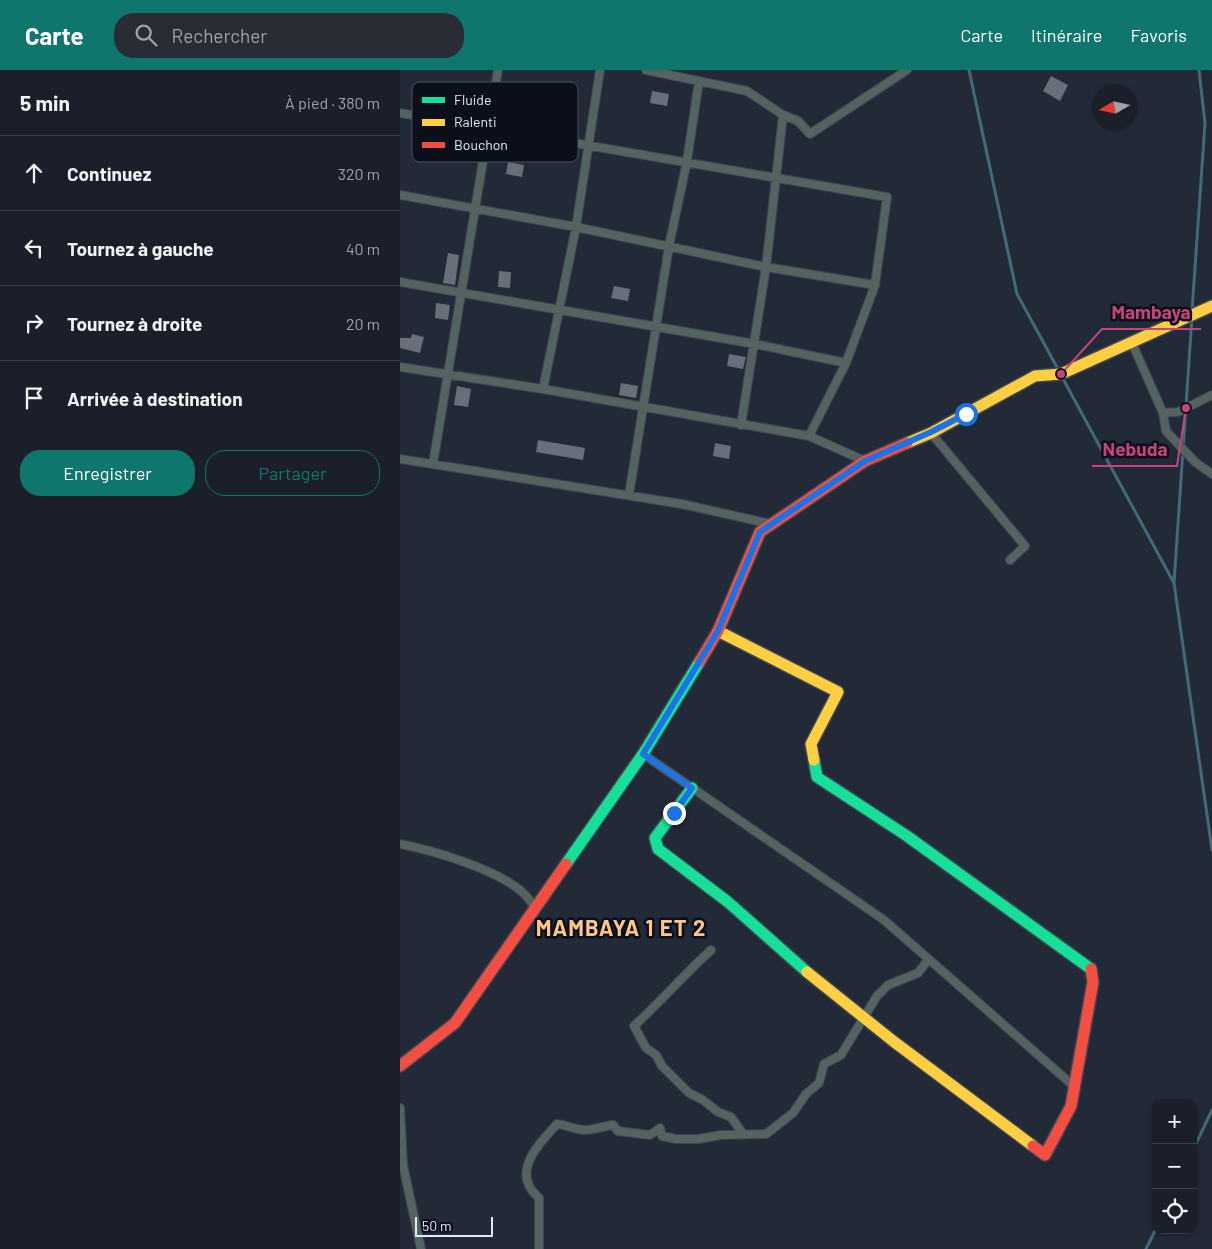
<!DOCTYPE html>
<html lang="fr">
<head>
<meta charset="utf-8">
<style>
	:root { --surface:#1a1f29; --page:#272c35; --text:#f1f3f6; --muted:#9fa2a8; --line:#383d46; --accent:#0f766e }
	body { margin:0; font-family:Barlow,sans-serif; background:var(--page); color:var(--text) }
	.controls { position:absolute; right:15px; bottom:15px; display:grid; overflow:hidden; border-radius:10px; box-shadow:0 1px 4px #0004 }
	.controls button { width:45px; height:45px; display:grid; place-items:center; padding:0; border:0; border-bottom:1px solid var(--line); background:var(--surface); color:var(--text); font:25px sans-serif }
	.compass { position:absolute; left:692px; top:15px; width:45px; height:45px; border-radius:50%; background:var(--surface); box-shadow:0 1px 4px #0004; rotate:261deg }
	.scale { position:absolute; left:15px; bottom:12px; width:78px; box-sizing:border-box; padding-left:5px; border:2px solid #e1eafb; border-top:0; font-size:14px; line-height:18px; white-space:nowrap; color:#e1eafb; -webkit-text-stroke:4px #0a0f1a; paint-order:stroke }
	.stop { position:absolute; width:15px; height:15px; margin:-11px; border:4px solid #1a73e8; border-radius:50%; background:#fff }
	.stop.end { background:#1a73e8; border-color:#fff; box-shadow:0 1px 5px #0008 }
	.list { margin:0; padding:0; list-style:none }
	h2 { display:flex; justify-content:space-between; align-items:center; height:65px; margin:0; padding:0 20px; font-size:21px }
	h2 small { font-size:16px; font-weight:400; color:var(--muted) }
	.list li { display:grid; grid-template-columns:32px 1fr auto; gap:15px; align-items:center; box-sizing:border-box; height:75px; padding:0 20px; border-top:1px solid var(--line) }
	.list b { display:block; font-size:19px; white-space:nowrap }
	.list em { font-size:16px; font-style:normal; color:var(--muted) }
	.actions { display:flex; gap:10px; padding:15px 20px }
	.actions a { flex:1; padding:11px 0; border:1px solid var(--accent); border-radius:20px; text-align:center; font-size:18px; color:var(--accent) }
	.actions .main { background:var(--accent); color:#fff }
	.icon { flex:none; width:28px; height:28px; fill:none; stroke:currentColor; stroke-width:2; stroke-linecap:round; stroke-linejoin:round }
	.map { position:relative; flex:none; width:812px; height:1179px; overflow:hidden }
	header { display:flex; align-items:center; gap:30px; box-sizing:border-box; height:70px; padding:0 25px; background:var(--accent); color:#fff }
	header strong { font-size:24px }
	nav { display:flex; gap:28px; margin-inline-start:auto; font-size:18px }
	.search { width:350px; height:45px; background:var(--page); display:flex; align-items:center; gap:12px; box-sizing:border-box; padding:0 18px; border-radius:20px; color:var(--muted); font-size:19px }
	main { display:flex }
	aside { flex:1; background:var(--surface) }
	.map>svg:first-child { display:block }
</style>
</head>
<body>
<header>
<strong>Carte</strong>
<div class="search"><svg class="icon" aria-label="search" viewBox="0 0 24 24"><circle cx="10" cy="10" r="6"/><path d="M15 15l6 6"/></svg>Rechercher</div>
<nav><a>Carte</a><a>Itinéraire</a><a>Favoris</a></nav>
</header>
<main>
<aside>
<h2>5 min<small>À pied · 380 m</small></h2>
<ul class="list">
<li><svg class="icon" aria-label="ahead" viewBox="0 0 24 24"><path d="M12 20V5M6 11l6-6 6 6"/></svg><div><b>Continuez</b></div><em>320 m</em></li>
<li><svg class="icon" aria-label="left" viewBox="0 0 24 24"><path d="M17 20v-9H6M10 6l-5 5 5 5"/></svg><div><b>Tournez à gauche</b></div><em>40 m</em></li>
<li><svg class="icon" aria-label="right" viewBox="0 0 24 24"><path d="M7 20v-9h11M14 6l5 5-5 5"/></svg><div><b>Tournez à droite</b></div><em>20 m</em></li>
<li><svg class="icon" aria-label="arrive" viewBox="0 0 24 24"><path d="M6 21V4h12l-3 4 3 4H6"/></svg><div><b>Arrivée à destination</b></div></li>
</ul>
<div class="actions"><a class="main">Enregistrer</a><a>Partager</a></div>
</aside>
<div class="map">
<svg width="812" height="1179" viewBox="0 0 812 1179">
	<rect width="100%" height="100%" fill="#222937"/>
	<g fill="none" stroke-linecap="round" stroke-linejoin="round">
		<path stroke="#406c7a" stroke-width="3" d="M569,0L617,224L659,301
			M792,241L805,53L799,0
			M662,307L774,513L812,780
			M774,513L792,247
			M793,1080L812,1040
			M746,1179L756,1159"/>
	</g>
	<path fill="#686e7a" d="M651,6L668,15L660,31L643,21Z
		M252,21L269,24L267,36L250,33Z
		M108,92L124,95L122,107L106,104Z
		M48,183L59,185L55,215L43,213Z
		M99,201L111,202L110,218L98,217Z
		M214,216L230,219L228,231L211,228Z
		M36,233L50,235L48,250L35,248Z
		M12,264L24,267L20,283L0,278V268H11Z
		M329,284L346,287L343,299L327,296Z
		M221,313L238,316L236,328L219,325Z
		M57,316L71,319L68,337L54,335Z
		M138,370L185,378L183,390L136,382Z
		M315,373L331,376L329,389L313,386Z"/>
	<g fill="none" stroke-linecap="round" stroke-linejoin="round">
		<defs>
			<path id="street" d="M246,0L347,21L383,45L366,197L341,355
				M0,43L487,127L475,215L446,293L409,366
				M383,45L398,51L410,64L507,0
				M0,125L176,157L366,197L475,215
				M0,212L355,274L446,293
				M732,273L763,343L766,361L795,392L812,404
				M0,297L143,319L409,366L465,391
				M143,319L176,157L200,0
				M763,343L778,342L812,325
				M531,363L625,476L610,490
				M0,389L282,434L371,454
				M33,394L98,0
				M229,425L269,176L287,91L299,11
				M243,684L484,850L676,1018
				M0,774C35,781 92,798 120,820C126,825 131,832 136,838
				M311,880C284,905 260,932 234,956L246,978L256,985L262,996L289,1023L303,1030L318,1042L331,1047L343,1064
				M0,1038L3,1095L21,1179
				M139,1179V1128C110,1103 137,1076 157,1054C167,1055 176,1060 185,1060C195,1060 203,1056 213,1055L218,1061L250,1065L260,1058L262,1066L276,1069H298L321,1065L366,1064L393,1043L406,1024L419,1013L424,994L441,985L477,926L488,915L518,903L528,890"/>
			<path id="fast" d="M414,690L417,707L507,766L691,899
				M292,718L255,768L258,779L328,832L407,902
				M166,794L243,684L300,591"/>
			<path id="slow" d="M507,373L531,363L635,306L661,304L812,236
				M318,561L438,622L411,674L414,690
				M407,902L493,971L633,1076"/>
			<path id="jam" d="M300,591L318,561L360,462L465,391L507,373
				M0,996L55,953L166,794
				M633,1076L645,1085L671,1036L693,912L691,899"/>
		</defs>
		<use href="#street" stroke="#3e4551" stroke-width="10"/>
		<use href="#fast" stroke="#3e4551" stroke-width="14"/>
		<use href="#slow" stroke="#3e4551" stroke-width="14"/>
		<use href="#jam" stroke="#3e4551" stroke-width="14"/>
		<use href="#street" stroke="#546260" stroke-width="8"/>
		<use href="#fast" stroke="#16e098" stroke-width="11"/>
		<use href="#slow" stroke="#ffcf43" stroke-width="11"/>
		<use href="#jam" stroke="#f24e42" stroke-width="11"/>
	</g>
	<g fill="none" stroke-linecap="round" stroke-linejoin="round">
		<path stroke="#1a73e8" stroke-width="6" d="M274,743L292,718L243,684L318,561L360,462L465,391L531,362L566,344"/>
	</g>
	<g text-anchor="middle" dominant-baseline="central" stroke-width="5" stroke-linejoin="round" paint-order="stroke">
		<g font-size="22" font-weight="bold" letter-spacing="1" fill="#fec78a" stroke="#0a0f1a">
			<text x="221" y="857">MAMBAYA 1 ET 2</text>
		</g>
	</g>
	<rect x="12" y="12" width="166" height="80" rx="8" fill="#0a0f1a" stroke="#4a515e" stroke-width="1"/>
	<rect x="22" y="27" width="23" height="6" fill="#16e098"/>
	<rect x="22" y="49" width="23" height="7" fill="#ffcf43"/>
	<rect x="22" y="72" width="23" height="6" fill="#f24e42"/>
	<g font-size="14" fill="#e1eafb">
		<text x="54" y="35">Fluide</text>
		<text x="54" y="57">Ralenti</text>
		<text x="54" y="80">Bouchon</text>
	</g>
	<path fill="none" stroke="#c8427b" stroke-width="2" d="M661 304L702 259H801M786 338L777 396H692"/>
	<g fill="#c8427b" stroke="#0a0f1a" stroke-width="2">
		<circle cx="661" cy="304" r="5"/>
		<circle cx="786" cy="338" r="5"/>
	</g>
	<g font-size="19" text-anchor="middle" font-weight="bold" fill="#c8427b" stroke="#0a0f1a" stroke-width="5" stroke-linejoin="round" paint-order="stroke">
		<text x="751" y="249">Mambaya</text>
		<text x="735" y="386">Nebuda</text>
	</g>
</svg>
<div class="controls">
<button>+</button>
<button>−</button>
<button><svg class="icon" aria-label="locate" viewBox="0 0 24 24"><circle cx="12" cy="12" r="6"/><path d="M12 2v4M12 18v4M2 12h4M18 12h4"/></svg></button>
</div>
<svg class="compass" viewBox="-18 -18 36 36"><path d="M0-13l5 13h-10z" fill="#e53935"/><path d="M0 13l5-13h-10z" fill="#9fa2a8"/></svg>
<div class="scale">50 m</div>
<div class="stop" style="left:566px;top:344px"></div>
<div class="stop end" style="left:274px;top:743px"></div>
</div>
</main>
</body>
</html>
